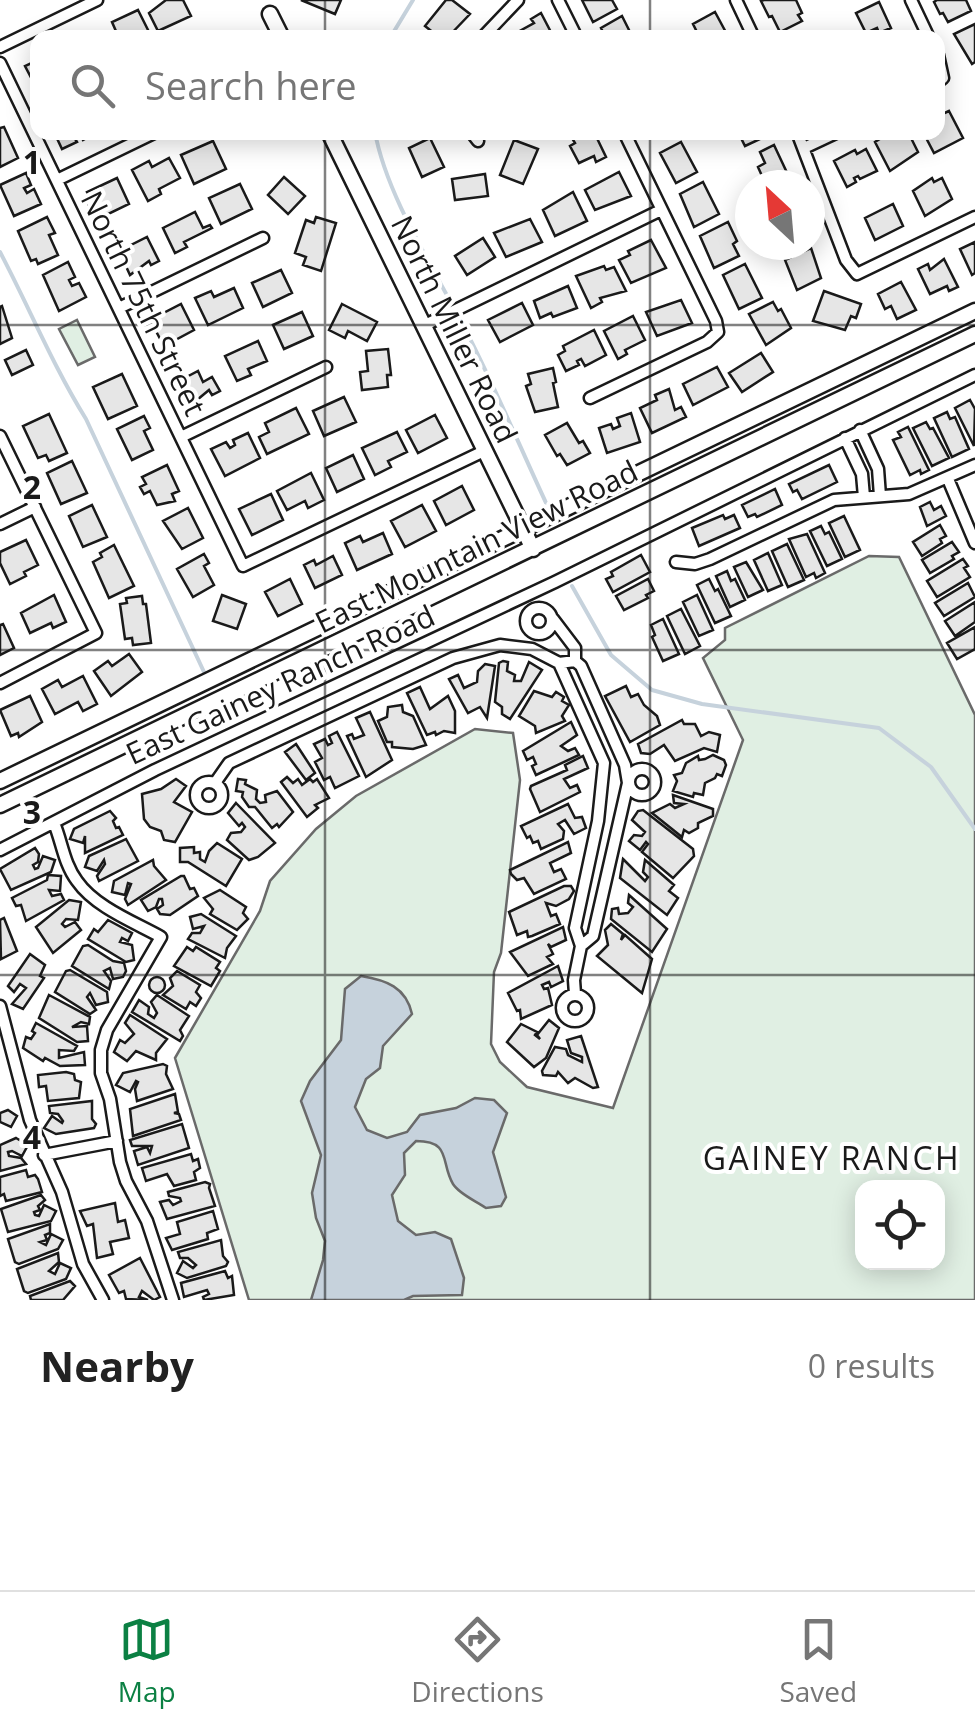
<!DOCTYPE html>
<html lang="en">
<head>
<meta charset="utf-8">
<style>
	:root { --surface:#fff; --page:#f6f6f6; --text:#222; --muted:#767676; --line:#e0e0e0; --accent:#0b8043 }
	body { margin:0; font-family:"Open Sans",sans-serif; background:var(--page); color:var(--text) }
	.controls { position:absolute; right:30px; bottom:30px; display:grid; overflow:hidden; border-radius:20px; box-shadow:0 5px 25px #0003 }
	.controls button { width:90px; height:90px; display:grid; place-items:center; padding:0; border:0; border-bottom:2px solid var(--line); background:var(--surface); color:var(--text); font:50px sans-serif }
	.compass { position:absolute; left:735px; top:170px; width:90px; height:90px; border-radius:50%; background:var(--surface); box-shadow:0 5px 25px #0003; rotate:334deg }
	.list { margin:0; padding:0; list-style:none }
	h2 { display:flex; justify-content:space-between; align-items:center; height:130px; margin:0; padding:0 40px; font-size:42px }
	h2 small { font-size:32px; font-weight:400; color:var(--muted) }
	.icon { flex:none; width:55px; height:55px; fill:none; stroke:currentColor; stroke-width:2; stroke-linecap:round; stroke-linejoin:round }
	.map { position:relative; flex:none; width:975px; height:1300px; overflow:hidden }
	.search { position:absolute; background:var(--surface); box-shadow:0 5px 25px #0003; left:30px; right:30px; top:30px; height:110px; display:flex; align-items:center; gap:25px; box-sizing:border-box; padding:0 35px; border-radius:20px; color:var(--muted); font-size:38px }
	.sheet { height:290px; background:var(--surface) }
	nav { display:flex; justify-content:space-around; align-items:center; box-sizing:border-box; height:140px; border-top:2px solid var(--line); background:var(--surface); font-size:28px; color:var(--muted) }
	nav a { display:grid; justify-items:center; gap:5px }
	nav .on { color:var(--accent) }
	.map>svg:first-child { display:block }
</style>
</head>
<body>
<div class="map">
<svg width="975" height="1300" viewBox="0 0 975 1300">
	<rect width="100%" height="100%" fill="#fff"/>
	<path fill="#e0efe3" stroke="#6a6a6a" stroke-width="2.5" fill-rule="evenodd" d="M77,320L95,357L78,365L59,329Z
		M869,556L899,557L975,715V1300H249L175,1058L260,911L270,881L316,829L356,796L475,729L513,733L520,780L501,953L494,972L491,1044L500,1062L527,1087L613,1108L743,740L703,658L725,640V628ZM862,1188H938V1262H862Z"/>
	<path fill="#c6d2dc" stroke="#6a6a6a" stroke-width="2.5" d="M361,976C386,980 406,987 412,1014L383,1046L380,1068L366,1079L355,1107L367,1130L387,1138L407,1132L420,1115L456,1108L475,1098L494,1100L507,1113L493,1152L506,1197L501,1206L486,1208C476,1201 459,1194 453,1184C440,1162 452,1141 416,1141L404,1153L405,1175L392,1195L398,1221L416,1235L435,1232L451,1239L464,1278L462,1295L413,1296L404,1300H311L323,1260L325,1241L316,1218L312,1193L321,1155L301,1101L310,1081L341,1040L345,989Z"/>
	<g fill="none" stroke-linecap="round" stroke-linejoin="round">
		<path stroke="#c6d2dc" stroke-width="4" d="M390,38L413,0
			M375,132C386,195 436,272 465,329C495,387 520,447 547,505
			M0,252C29,307 53,366 86,419L204,672
			M572,586L611,655L652,690L702,704L879,728L931,767L975,829"/>
	</g>
	<path fill="#e6e6e6" stroke="#1a1a1a" stroke-width="2.5" d="M183,0L191,16L158,31L149,13L166,0Z
		M301,0H341L335,14Z
		M446,0H452L470,14L447,38H440L425,26Z
		M582,0H612L617,9L593,22Z
		M764,0H796L802,13L798,15L802,21L780,32L772,16L769,17L761,1Z
		M937,0H966L971,11L948,22L943,13L940,14L934,2Z
		M879,2L891,28L879,33L877,28L866,33L856,13Z
		M138,10L150,34L142,38H119L112,22Z
		M715,12L729,38H700L693,24Z
		M541,13L554,38H518L516,33L534,23L531,19Z
		M622,16L633,38H606L601,28Z
		M975,24V62L972,64L954,34Z
		M38,60V86L36,87L25,66Z
		M949,111L963,138L934,153L923,132H938V116Z
		M4,127L18,158L0,167V128Z
		M54,132H97L83,140L80,134L74,137L77,142L62,149Z
		M594,132L606,157L596,162L594,156L579,163L570,146L575,143L569,133Z
		M738,132H770L771,134L745,146Z
		M908,132L918,152L890,171L875,142L891,132Z
		M430,138L444,167L422,177L409,148Z
		M514,140L538,149L523,184L500,175Z
		M213,141L226,169L194,184L181,155Z
		M681,142L697,172L676,183L660,153Z
		M774,145L789,177L781,181L783,185H766L758,167L765,163L760,152Z
		M866,149L877,171L860,179L858,176L854,178L856,182L847,187L834,161L855,150L857,154Z
		M169,158L180,178L159,189L161,194L148,201L132,170L149,161L152,167Z
		M619,172L631,196L595,210L585,190Z
		M26,173L31,185L24,188L27,193L34,189L41,204L14,216L0,185Z
		M485,174L488,196L455,200L452,179Z
		M284,177L305,196L288,214L268,195Z
		M117,178L129,204L102,217L100,212L93,215L86,200L90,198L87,192Z
		M932,178L934,182L942,178L952,199L925,216L913,191Z
		M703,182L719,214L694,227L680,194Z
		M240,184L252,209L221,224L209,198Z
		M573,192L587,221L555,236L543,210Z
		M893,204L903,226L875,240L865,218Z
		M195,212L203,228L210,225L212,228L184,242L187,247L175,253L163,228Z
		M47,217L55,233L49,235L58,255L38,264L36,259L31,261L18,231Z
		M316,217L336,223L321,271L303,265L306,257L295,253L306,220L314,223Z
		M530,219L542,242L506,257L494,233Z
		M728,222L737,241L733,244L739,256L714,268L700,236Z
		M147,237L159,261L151,265L149,261L130,275L119,251Z
		M483,238L495,257L467,275L455,256Z
		M651,240L666,268L631,283L619,260L630,255L628,251Z
		M975,242V273L972,275L960,249Z
		M811,248L821,278L797,290L785,260Z
		M944,259L958,287L949,291L947,286L930,294L918,269L928,264L930,270Z
		M68,262L75,277L69,280L72,286L79,283L86,297L59,311L43,275Z
		M745,264L762,298L739,309L723,275Z
		M604,266L606,270L614,267L626,291L600,298L602,302L591,308L576,276Z
		M281,270L292,293L263,307L252,283Z
		M901,282L916,310L897,319L891,306L885,309L878,294Z
		M568,286L577,308L553,317L551,313L540,318L534,301Z
		M234,288L243,308L208,325L195,298L211,291L214,297Z
		M824,291L861,304L856,318L851,316L845,330L813,321Z
		M681,300L692,323L657,336L646,312Z
		M773,302L778,311L781,309L791,328L766,345L749,314Z
		M522,303L533,325L500,342L488,320Z
		M181,304L194,330L164,346L150,320Z
		M342,304L377,322L367,341L348,331L345,338L329,330Z
		M2,306L12,338L0,344V307Z
		M302,312L313,336L284,349L273,325Z
		M633,316L645,340L625,350L627,354L618,359L604,331Z
		M594,330L606,355L585,366L581,359L577,361L579,365L566,371L558,355L565,351L563,346Z
		M258,341L267,361L248,369L251,375L237,381L225,356Z
		M388,349L391,375H387L388,387L362,390L360,372L368,371L366,351Z
		M26,350L33,365L12,375L5,360Z
		M761,353L773,372L742,392L729,373Z
		M717,367L728,387L693,405L683,384Z
		M553,368L556,382L553,383L558,407L535,412L526,386L531,384L528,374Z
		M198,371L203,382L212,377L220,391L212,395L209,390L191,405L179,381Z
		M122,374L137,406L108,419L93,387Z
		M669,389L675,410L681,407L686,417L652,433L640,408L657,400L655,395Z
		M344,397L356,422L324,436L313,411Z
		M970,400L975,409L974,446L955,408Z
		M296,408L309,434L267,454L259,437L269,432L265,423Z
		M947,412L950,419L955,417L969,449L952,457L934,418Z
		M631,413L640,442L607,453L599,428L611,424L613,429L620,426L617,418Z
		M49,414L67,453L49,461L46,455L38,458L23,426Z
		M435,415L447,438L418,453L406,430Z
		M144,416L150,428L144,431L153,450L132,460L117,429Z
		M926,422L930,429L933,428L949,458L932,466L913,428Z
		M567,423L579,443L583,441L590,453L567,465L560,454L557,456L545,435Z
		M908,427L929,470L921,474L920,470L910,475L893,440L901,437L898,432Z
		M397,432L407,452L388,461L391,467L375,475L362,448Z
		M248,433L260,458L225,476L211,449L226,442L230,448L235,445L233,440Z
		M353,455L364,479L337,492L326,468Z
		M72,461L87,493L61,504L47,473Z
		M167,465L179,491L172,494L175,501L157,505L150,491L144,494L140,487L146,484L142,477Z
		M829,465L837,482L802,499L797,490L793,492L789,484Z
		M311,473L324,500L308,508L305,501L287,510L277,491Z
		M462,486L474,510L446,525L434,501Z
		M775,489L782,505L757,517L755,514L748,517L742,505Z
		M271,494L283,520L252,535L239,509Z
		M930,502L934,510L941,506L946,516L927,526L920,507Z
		M92,505L107,537L83,547L69,516Z
		M422,505L436,531L405,547L391,521Z
		M188,508L203,538L182,549L163,521Z
		M723,515L725,519L734,515L740,528L699,546L692,528Z
		M844,516L860,550L845,557L829,523Z
		M940,525L946,536L940,539L942,543L922,556L913,542Z
		M821,526L825,534L829,532L842,559L827,566L810,531Z
		M383,533L392,554L357,570L345,543L360,536L363,542Z
		M807,534L825,573L816,578L814,573L806,577L789,539Z
		M26,540L38,565L24,572L26,576L10,584L0,563V552Z
		M952,542L959,552L952,556L954,559L930,573L922,560Z
		M787,544L804,580L788,587L772,551Z
		M114,545L134,586L109,598L93,562L102,557L100,553Z
		M768,553L782,585L768,591L754,560Z
		M204,554L209,563L204,566L214,585L193,597L177,569Z
		M641,555L650,572L613,592L606,579L613,576L611,572Z
		M333,556L342,575L315,588L304,565L314,560L316,565Z
		M963,559L968,566L964,568L970,577L937,597L927,581Z
		M746,562L763,590L748,597L734,567Z
		M727,571L731,581L735,579L745,600L730,607L716,576Z
		M290,579L302,604L278,616L265,592Z
		M648,579L654,591L646,595L648,598L624,610L616,596Z
		M709,579L715,591L718,589L731,616L715,623L697,585Z
		M968,583L975,597L944,616L935,603Z
		M54,595L66,622L53,628L51,623L30,633L21,613Z
		M222,595L246,604L237,629L213,621Z
		M697,595L713,630L699,636L683,602Z
		M142,596L143,604H146L151,643L133,645L132,638L125,639L120,604L127,603L126,598Z
		M975,602V622L955,636L945,621Z
		M681,609L700,646L685,654L667,616Z
		M663,619L679,654L663,661L652,637L655,635L651,625Z
		M3,624L14,648L0,655V625Z
		M975,627V649L957,659L947,643Z
		M129,654L142,672L111,696L94,671L108,661L112,666Z
		M503,661L508,662L507,671L515,675L514,681H521L529,662L542,670L510,719L502,714V707L495,702L499,663Z
		M485,664L495,666L487,718L480,707L468,713L449,679L458,675L464,688L477,682L478,671Z
		M83,676L97,704L83,711L78,702L55,714L42,689L58,680L62,687Z
		M626,686L631,697L638,694L644,705L657,716L660,725L630,742L605,696Z
		M420,687L430,709L448,696L455,711V733L444,731L436,735L435,732L427,735L407,693Z
		M534,691L552,697L556,692L564,697L562,701L569,705L562,716L565,721L536,733L535,726L519,716Z
		M30,696L42,722L19,737L18,733L11,736L0,710Z
		M402,705L403,712L413,716L426,745L413,749L392,747V742H387L378,721L387,717L388,707Z
		M370,712L392,760L366,777L347,736L352,734L354,739L364,735L356,718Z
		M682,720L684,724H695L701,736L709,732L720,735L717,752L704,748L675,761L664,745L650,754L641,753L638,744Z
		M571,722L577,735L561,746L568,751L575,748L579,755L536,775L532,766L536,764L533,757L527,760L523,751Z
		M337,732L359,776L335,788L330,777L324,780L315,762L322,758L314,744L325,739L328,745L332,743L329,736Z
		M296,744L315,773L306,780L285,752Z
		M713,755L724,760L726,765L722,776L717,774L715,778L705,783L703,795L694,793L693,797L673,791L677,781L674,775L682,773L686,763L698,756L699,760L705,759Z
		M583,756L588,768L564,779L570,788L577,785L580,792L540,812L530,789L531,786L567,770L565,765Z
		M287,777L293,783L298,779L302,785L310,779L313,782L317,779L329,798L315,805L318,808L307,817L281,782Z
		M176,779L186,786L174,802L192,812L175,842L164,840L161,831L150,827L144,819L142,794L161,789Z
		M238,779L246,780L245,784L257,790L256,799L260,803L266,802L265,795L277,791L293,812L279,827L277,824L272,828L255,807H249L242,797L243,792L236,791Z
		M673,795L713,809V816L698,823V828L689,833L684,830L682,837L652,813L670,804L675,808L684,804L674,803Z
		M236,803L275,843L258,857L249,860L227,840L231,833L241,832L245,827L242,823L239,826L228,813Z
		M568,804L575,818L582,817L586,828L574,834L565,820L558,824L564,831L563,839L541,849L538,841L533,843L530,836L527,838L521,826Z
		M643,810L693,849L694,856L673,878L642,852L648,844L646,842L640,850L629,841L634,835L642,836L645,832L632,820L638,811Z
		M110,811L116,818L113,821L116,828L119,827L123,835L85,853V836L83,843L70,839L74,829Z
		M126,839L138,861L99,881L97,876L105,864L104,860L97,871L85,867L89,856Z
		M568,842L571,853L550,863L554,872L561,869L566,879L534,894L524,878L517,880L511,874L510,870Z
		M217,843L242,859L226,886L188,862H180V848L194,847V853L200,852V859L205,862L209,851Z
		M35,848L39,854L38,862L33,865L35,869L38,868L43,856L55,860L51,872L11,890L0,869Z
		M623,859L645,881L648,877L643,872L645,860L674,885L669,891L678,898L667,915L620,878Z
		M153,860L154,866L166,880L128,905L125,899L131,884L128,883L125,895L112,892L114,881Z
		M48,875L61,876L60,891L49,890L52,896L61,894L64,900L26,921L21,905L16,906L12,898L47,880Z
		M181,876H184L190,889L194,888L198,896L170,915L160,914L157,909L163,905L162,899H159L156,907L148,911L141,900Z
		M564,886H571L574,891L569,899L556,906L546,903L551,916L556,914L560,924L532,936L528,937L527,931L517,935L509,912Z
		M220,890L246,907L243,913L248,919L237,930L210,914L213,909L204,898Z
		M629,895L667,929L652,952L611,919L612,909L618,908L619,914L628,913L633,907L628,903Z
		M69,900L81,902L78,920L66,919L62,924L65,927L75,922L81,930L53,953L36,927Z
		M201,914L236,936L227,948L225,958L188,939L192,933H200L204,926L193,929L190,917Z
		M4,918L17,951L1,959L0,920Z
		M108,920L132,933L128,941L122,938L120,942L132,945L134,960L126,962L88,939L94,929L98,932Z
		M611,924L623,934L621,940L625,935L652,959L642,993L597,956L608,945L605,930Z
		M563,927L566,940L551,947L548,944L553,954L547,957L553,964L528,976L510,952Z
		M88,945L113,961L124,963L126,971L123,977L113,979L110,968L104,971L111,981L109,989L72,966L83,946Z
		M187,947L193,951L196,947L220,962L216,968L220,971L211,986L174,966Z
		M30,954L45,965L40,976L44,978L23,1009L12,1004L26,988L20,984L14,992L8,986Z
		M558,966L563,981L551,987L549,982L542,985L544,989L548,988L552,1005L521,1019L520,1010L517,1011L508,993Z
		M70,970L107,992L108,1002L96,1005L90,993L87,997L96,1010L90,1014L55,992L66,971Z
		M177,971L200,985L196,992L201,998L196,1006L190,1002L186,1009L163,995L173,986L170,978Z
		M149 985a8 8 0 1 1 16 0a8 8 0 1 1-16 0Z
		M49,995L90,1017L89,1024L81,1022L72,1027L87,1026L88,1041L77,1042L39,1018Z
		M157,995L189,1016L180,1030L183,1036L180,1041L132,1012L139,1000L149,1007L148,1014L154,1018L157,1013L151,1002Z
		M130,1015L167,1039L156,1053V1060L136,1051L127,1061L114,1052L120,1040L125,1043L134,1034L125,1023Z
		M549,1020L559,1028L546,1058L534,1067L507,1042L521,1024L537,1032L535,1035L540,1039L537,1035Z
		M36,1023L77,1046L74,1051L59,1050V1058L84,1052L85,1065L60,1066L45,1058L43,1061L23,1048L26,1037L31,1039L35,1033L32,1031Z
		M581,1036L598,1087L593,1088L575,1078L568,1083L558,1072L556,1076L543,1075L542,1071L555,1047L566,1049L568,1055L582,1062V1057L571,1053L567,1040Z
		M163,1064L167,1066L166,1074L173,1089L137,1101L135,1089L138,1082L136,1081L130,1092L116,1085L123,1073Z
		M66,1072L74,1074L75,1080L81,1082L79,1098L48,1101L46,1086L39,1087L38,1075Z
		M175,1094L178,1112L174,1113L179,1114L181,1120L133,1136L130,1109Z
		M92,1101V1119L96,1124L94,1128L56,1134L44,1128L52,1116L62,1123L63,1121L58,1114L50,1113L49,1106Z
		M8,1110L17,1116L11,1127L0,1122V1113Z
		M182,1124L189,1148L138,1165L134,1151L147,1147L150,1153L152,1146H132L130,1140Z
		M16,1138L28,1145L22,1156L12,1151L8,1152L9,1156L21,1158L26,1164L0,1171V1145Z
		M191,1154L193,1161L198,1159L200,1168L194,1172L196,1180L174,1186L167,1174L146,1181L142,1168Z
		M26,1170L28,1177L35,1175L38,1179L42,1192L6,1201L4,1194L0,1196V1177Z
		M205,1182L210,1184L209,1188L215,1206L167,1219L160,1202L169,1200L173,1205L181,1201L180,1198L169,1196L168,1192Z
		M41,1195L45,1200L38,1206L40,1210L34,1212L35,1215L39,1216L44,1205L56,1211L51,1221L8,1232L1,1209Z
		M115,1203L118,1222L125,1220L129,1238L110,1242L113,1254L97,1258L93,1224L87,1226L80,1211Z
		M213,1211L218,1229L207,1233L208,1239L172,1250L166,1238L180,1234L177,1222Z
		M50,1224V1233L45,1235L47,1240L40,1242L46,1245L51,1234L63,1240L58,1249L19,1264L15,1262L8,1239Z
		M221,1240L223,1256L228,1262L226,1266L187,1278L177,1273L183,1261L193,1268L196,1265L188,1258H180L178,1252Z
		M58,1253L59,1262L49,1271L55,1274L60,1263L71,1268L66,1279L28,1293L24,1291L17,1269Z
		M140,1258L160,1297L154,1300L142,1291L139,1297L148,1300L126,1299L124,1291L119,1293L109,1275Z
		M225,1271L228,1278L232,1276L234,1295L204,1300L203,1297L209,1294L207,1290L184,1297L181,1283Z
		M70,1281L75,1286L63,1300H31L30,1296Z"/>
	<g fill="none" stroke-linecap="round" stroke-linejoin="round">
		<defs>
			<path id="street" d="M558,0L577,38
				M736,0L754,38
				M911,0L929,38
				M482,38L518,0
				M0,47L97,0
				M938,55L943,78L938,82
				M0,63L243,566L484,451
				M471,132L478,141
				M797,132L846,260L857,274L975,217
				M804,148L838,132
				M57,180L156,132
				M119,308L263,238
				M423,326L661,210
				M590,398L707,342L718,332L716,321L624,132
				M860,430L878,469L880,496
				M0,436L96,633L0,683
				M181,437L326,367
				M845,438L862,474L864,497
				M948,479L975,543
				M0,524L35,507
				M676,562L695,564L710,559L834,500L909,494L975,465
				M526 621a13 13 0 1 1 26 0a13 13 0 1 1-26 0Z
				M553,619L575,648V661
				M559,663L604,763L598,821L575,928L581,946L574,980L575,994
				M629 782a13 13 0 1 1 26 0a13 13 0 1 1-26 0Z
				M196 795a13 13 0 1 1 26 0a13 13 0 1 1-26 0Z
				M215,783L229,763L453,658L500,645L532,649L559,663L575,661L581,666L625,765L628,783L593,936L581,946
				M54,823C62,842 64,864 77,881C95,907 134,922 161,937L107,1030L101,1050V1073L110,1099L120,1162L126,1181L147,1221L173,1300
				M0,850L155,770L555,582L975,375
				M562 1008a13 13 0 1 1 26 0a13 13 0 1 1-26 0Z
				M0,1006L30,1120L62,1192L83,1264L103,1300
				M44,1155L117,1141"/>
			<path id="secondary" d="M270,14L282,38
				M329,132L533,549
				M0,781L975,311
				M0,805L975,334"/>
		</defs>
		<use href="#street" stroke="#1a1a1a" stroke-width="15"/>
		<use href="#secondary" stroke="#1a1a1a" stroke-width="19"/>
		<use href="#street" stroke="#fff" stroke-width="10"/>
		<use href="#secondary" stroke="#fff" stroke-width="14"/>
	</g>
	<path fill="none" stroke="#1a1a1a" stroke-width="2.5" stroke-opacity="0.55" d="M325,0V38M650,0V38M325,132V1300M650,132V1300M0,325H975M0,650H975M0,975H975"/>
	<g text-anchor="middle" dominant-baseline="central" stroke-width="8" stroke-linejoin="round" paint-order="stroke">
		<g font-size="30" fill="#1a1a1a" stroke="#fff">
			<text transform="translate(144 303) rotate(64)">North 75th Street</text>
			<text transform="translate(455 329) rotate(64)">North Miller Road</text>
			<text transform="translate(476 546) rotate(-26)">East Mountain View Road</text>
			<text transform="translate(280 684) rotate(-25)">East Gainey Ranch Road</text>
		</g>
		<g font-size="32" letter-spacing="2.5" fill="#1a1a1a" stroke="#fff">
			<text x="832" y="1157">GAINEY RANCH</text>
		</g>
	</g>
	<g font-size="32" text-anchor="middle" font-weight="bold" fill="#1a1a1a" stroke="#fff" stroke-width="8" stroke-linejoin="round" paint-order="stroke">
		<text x="32" y="174">1</text>
		<text x="32" y="499">2</text>
		<text x="32" y="824">3</text>
		<text x="32" y="1149">4</text>
	</g>
</svg>
<div class="controls">
<button><svg class="icon" aria-label="locate" viewBox="0 0 24 24"><circle cx="12" cy="12" r="6"/><path d="M12 2v4M12 18v4M2 12h4M18 12h4"/></svg></button>
</div>
<svg class="compass" viewBox="-18 -18 36 36"><path d="M0-13l5 13h-10z" fill="#e53935"/><path d="M0 13l5-13h-10z" fill="#767676"/></svg>
<div class="search"><svg class="icon" aria-label="search" viewBox="0 0 24 24"><circle cx="10" cy="10" r="6"/><path d="M15 15l6 6"/></svg>Search here</div>
</div>
<section class="sheet">
<h2>Nearby<small>0 results</small></h2>
<ul class="list">
</ul>
</section>
<nav>
<a class="on"><svg class="icon" aria-label="map" viewBox="0 0 24 24"><path d="M3 6l6-2 6 2 6-2v14l-6 2-6-2-6 2zM9 4v14M15 6v14"/></svg>Map</a>
<a><svg class="icon" aria-label="directions" viewBox="0 0 24 24"><path d="M12 3l9 9-9 9-9-9zM9 14v-3h6M13 9l2 2-2 2"/></svg>Directions</a>
<a><svg class="icon" aria-label="saved" viewBox="0 0 24 24"><path d="M7 4h10v16l-5-4-5 4z"/></svg>Saved</a>
</nav>
</body>
</html>
